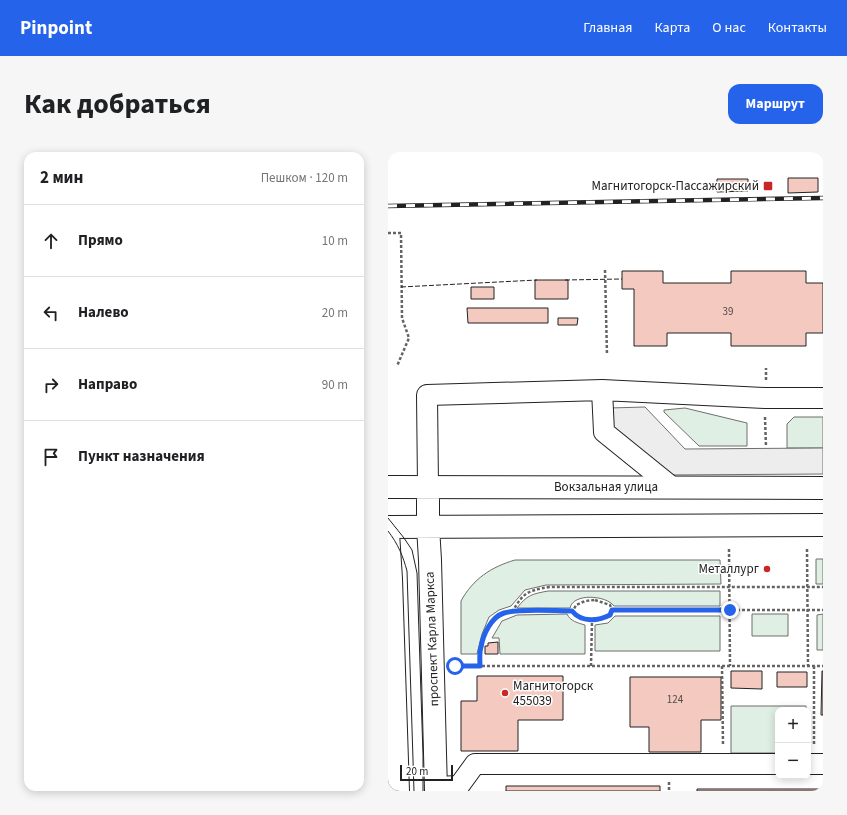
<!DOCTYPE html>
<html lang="ru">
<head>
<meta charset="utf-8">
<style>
	:root { --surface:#fff; --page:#f6f6f6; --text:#202124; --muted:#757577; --line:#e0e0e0; --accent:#2563eb }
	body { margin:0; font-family:"Source Sans 3",sans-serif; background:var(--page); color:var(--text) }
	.controls { position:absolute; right:12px; bottom:12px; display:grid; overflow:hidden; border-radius:8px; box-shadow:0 2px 10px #0003 }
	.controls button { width:36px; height:36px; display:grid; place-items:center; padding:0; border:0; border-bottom:1px solid var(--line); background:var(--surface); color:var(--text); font:20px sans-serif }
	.scale { position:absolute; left:12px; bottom:10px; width:53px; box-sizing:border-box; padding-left:4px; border:2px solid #222; border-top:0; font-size:11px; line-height:14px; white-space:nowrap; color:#222; -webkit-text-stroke:3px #fff; paint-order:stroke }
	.stop { position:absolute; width:12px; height:12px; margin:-9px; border:3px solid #2563eb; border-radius:50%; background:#fff }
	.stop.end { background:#2563eb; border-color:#fff; box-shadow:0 1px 4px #0008 }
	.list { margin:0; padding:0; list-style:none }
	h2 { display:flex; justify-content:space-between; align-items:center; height:52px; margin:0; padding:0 16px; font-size:17px }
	h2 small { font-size:13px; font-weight:400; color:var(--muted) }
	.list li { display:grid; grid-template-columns:26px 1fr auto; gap:12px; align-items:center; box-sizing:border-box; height:72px; padding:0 16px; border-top:1px solid var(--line) }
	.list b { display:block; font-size:15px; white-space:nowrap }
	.list em { font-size:13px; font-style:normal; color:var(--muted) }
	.icon { flex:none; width:22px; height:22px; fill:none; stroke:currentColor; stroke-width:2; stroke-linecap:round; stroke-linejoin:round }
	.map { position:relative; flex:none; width:435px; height:639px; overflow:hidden; border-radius:12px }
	header { display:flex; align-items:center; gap:24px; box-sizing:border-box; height:56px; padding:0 20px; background:var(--accent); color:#fff }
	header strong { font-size:19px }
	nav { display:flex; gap:22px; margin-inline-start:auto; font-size:14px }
	.intro { display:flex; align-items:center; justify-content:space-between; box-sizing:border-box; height:96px; padding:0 24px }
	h1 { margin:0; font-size:28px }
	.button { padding:10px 18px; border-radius:12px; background:var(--accent); color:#fff; font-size:14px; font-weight:700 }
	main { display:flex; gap:24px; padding:0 24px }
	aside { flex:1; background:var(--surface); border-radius:12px; box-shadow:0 2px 10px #0003 }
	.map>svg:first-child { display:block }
</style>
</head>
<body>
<header>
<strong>Pinpoint</strong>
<nav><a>Главная</a><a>Карта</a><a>О нас</a><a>Контакты</a></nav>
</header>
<div class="intro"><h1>Как добраться</h1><a class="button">Маршрут</a></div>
<main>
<aside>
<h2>2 мин<small>Пешком · 120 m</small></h2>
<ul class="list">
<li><svg class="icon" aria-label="ahead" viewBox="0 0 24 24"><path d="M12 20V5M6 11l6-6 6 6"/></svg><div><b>Прямо</b></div><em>10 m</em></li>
<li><svg class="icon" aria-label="left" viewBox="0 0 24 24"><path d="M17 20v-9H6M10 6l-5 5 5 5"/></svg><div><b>Налево</b></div><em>20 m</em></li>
<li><svg class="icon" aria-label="right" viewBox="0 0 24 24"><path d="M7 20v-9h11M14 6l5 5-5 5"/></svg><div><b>Направо</b></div><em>90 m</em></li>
<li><svg class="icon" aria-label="arrive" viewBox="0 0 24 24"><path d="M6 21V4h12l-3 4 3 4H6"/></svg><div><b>Пункт назначения</b></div></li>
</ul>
</aside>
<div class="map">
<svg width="435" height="639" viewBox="0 0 435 639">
	<rect width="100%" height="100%" fill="#fff"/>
	<path fill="#e0efe3" stroke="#6f6f6f" d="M297,256L359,271V294H311L276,260V258Z
		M406,265H435V296H399V272Z
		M428,407H435V432H428Z
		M127,408H332L333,432L158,433L137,438L123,454L111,458L101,465L94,482L89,502H73V449C85,427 103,415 127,408Z
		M160,439H332V454H226C218,443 185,441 182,456H129C139,443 144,442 160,439Z
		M179,462C182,469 190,471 197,473V502H112L111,486H104L114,469L129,463Z
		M364,462H400V484H364Z
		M435,462V498H429V463Z
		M227,464H332V499H207V473L220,471Z
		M343,554H418V558H390V601H343Z"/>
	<path fill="#ededed" stroke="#6f6f6f" d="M257,255L297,297L435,296V322L277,323L222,278L221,256Z"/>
	<path fill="#f3c9c0" stroke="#222" d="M400,26H430V40L400,41Z
		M329,27H360V39L329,40Z
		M234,119H275V131H343V119H418V131H435V181H418V194H343V181H279V194H246V137H234Z
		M147,128H180V147H147Z
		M83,135H106V147H83Z
		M79,156H160V171H80Z
		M170,166H190L189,173H170Z
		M110,490V502H97V494H100V491Z
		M343,519H374V537L343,536Z
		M434,519H435V563H433Z
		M389,520H419V535H389Z
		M89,524H175V568H130V599H73V549H89Z
		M242,525H333V568H313V600H261V575H242Z
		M118,634H272V639H118Z
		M309,637H435V639H309Z"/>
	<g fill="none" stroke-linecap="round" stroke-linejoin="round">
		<defs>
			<path id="minor" d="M214,238L377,246H435
				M40,334L39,243L214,238L216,280L284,335
				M420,612H435
				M48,635L71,634L87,612H390"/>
			<path id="major" d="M40,334V375L42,408L48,639
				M0,335L435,336
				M0,375L435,373
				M0,381L3,427L10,639"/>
		</defs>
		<use href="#minor" stroke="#222" stroke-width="22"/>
		<use href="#major" stroke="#222" stroke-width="24"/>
		<path stroke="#646464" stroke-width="2.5" stroke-dasharray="3 2" stroke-linecap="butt" d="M0,81H13L14,166L21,186L9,214
			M217,118L219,203
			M378,228V216
			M377,265L378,295
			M341,397L342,514
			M419,397L420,514
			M207,448L222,453L224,458L222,463C210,469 193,471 185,459L188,453L197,449Z
			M224,458H435
			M124,460C136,440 139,439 161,435H435
			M64,514H435
			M92,514C92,508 91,501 93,495C95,483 103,465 116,461C134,455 165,459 185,459
			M203,514L204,468
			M334,514L335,593
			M426,514V593
			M281,630V639"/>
		<use href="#minor" stroke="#fff" stroke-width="20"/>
		<use href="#major" stroke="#fff" stroke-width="22"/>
		<path stroke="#222" stroke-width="1" d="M0,366L16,386L24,398L29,421L35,603V639
			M0,379C10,392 15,404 19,419L26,639"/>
		<defs>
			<path id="rail" d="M0,54L435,46"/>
		</defs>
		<use href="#rail" stroke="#222" stroke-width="4.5"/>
		<use href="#rail" stroke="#fff" stroke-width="3" stroke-dasharray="9" stroke-linecap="butt"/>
		<path stroke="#222" stroke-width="1" stroke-dasharray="5 2" stroke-linecap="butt" d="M177,128L234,127
			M13,135L149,128"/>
	</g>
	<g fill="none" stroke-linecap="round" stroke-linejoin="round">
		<path stroke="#2563eb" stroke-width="5" d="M67,514H92C92,508 91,501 93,495C95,483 103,465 116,461C132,456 166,459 184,459C194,471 210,469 222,463L224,458H342"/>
	</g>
	<g fill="#c62828" stroke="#fff" stroke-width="1.5">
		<rect x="375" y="29" width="10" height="10" rx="2"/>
		<circle cx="379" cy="417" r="4"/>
		<circle cx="117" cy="541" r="4"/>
	</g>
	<g text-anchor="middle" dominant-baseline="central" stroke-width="3" stroke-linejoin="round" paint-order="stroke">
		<g font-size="11" fill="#564c4a">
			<text x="340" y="159">39</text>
			<text x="287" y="547">124</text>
		</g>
		<g font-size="13" fill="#222" stroke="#fff" text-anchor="end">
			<text x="371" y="34">Магнитогорск-Пассажирский</text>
			<text x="371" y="417">Металлург</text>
			<text x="125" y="534" text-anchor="start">Магнитогорск<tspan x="125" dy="15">455039</tspan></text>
		</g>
		<g font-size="13" fill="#222" stroke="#fff">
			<text x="218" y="335">Вокзальная улица</text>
			<text transform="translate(44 487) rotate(-92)">проспект Карла Маркса</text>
		</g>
	</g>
</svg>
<div class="controls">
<button>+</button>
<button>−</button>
</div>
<div class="scale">20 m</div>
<div class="stop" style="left:67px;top:514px"></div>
<div class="stop end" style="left:342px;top:458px"></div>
</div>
</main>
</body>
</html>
